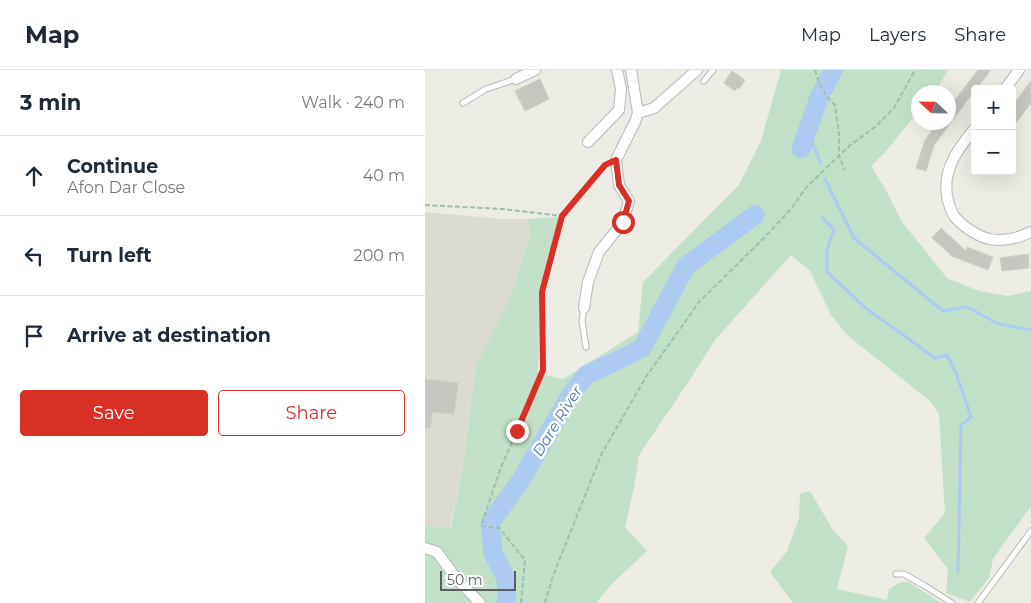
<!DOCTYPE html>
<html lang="en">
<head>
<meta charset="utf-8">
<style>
	:root { --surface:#fff; --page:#f2f2f3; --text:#1f2937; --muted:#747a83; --line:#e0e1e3; --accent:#d93025 }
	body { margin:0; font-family:Montserrat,sans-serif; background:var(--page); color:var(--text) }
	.controls { position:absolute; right:15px; top:15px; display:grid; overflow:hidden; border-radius:5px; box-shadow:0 5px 20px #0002 }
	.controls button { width:45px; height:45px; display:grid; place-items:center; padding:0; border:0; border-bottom:1px solid var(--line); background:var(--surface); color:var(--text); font:25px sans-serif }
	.compass { position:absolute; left:486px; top:15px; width:45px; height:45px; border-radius:50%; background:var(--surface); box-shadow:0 5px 20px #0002; rotate:292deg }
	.scale { position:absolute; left:15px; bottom:12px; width:76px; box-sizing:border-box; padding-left:5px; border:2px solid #5c5e62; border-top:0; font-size:14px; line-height:18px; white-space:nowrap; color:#5c5e62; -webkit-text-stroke:4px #fff; paint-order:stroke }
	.stop { position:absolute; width:15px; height:15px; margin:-11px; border:4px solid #d93025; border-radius:50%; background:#fff }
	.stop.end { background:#d93025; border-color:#fff; box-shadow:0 1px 5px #0008 }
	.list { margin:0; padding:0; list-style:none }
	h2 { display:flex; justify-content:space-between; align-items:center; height:65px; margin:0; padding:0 20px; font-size:21px }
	h2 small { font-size:16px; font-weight:400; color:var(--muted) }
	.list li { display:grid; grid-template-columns:32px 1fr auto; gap:15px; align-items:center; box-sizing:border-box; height:80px; padding:0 20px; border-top:1px solid var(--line) }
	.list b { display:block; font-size:19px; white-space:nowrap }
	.list p { margin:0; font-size:16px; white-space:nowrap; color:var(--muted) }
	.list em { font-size:16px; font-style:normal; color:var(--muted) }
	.actions { display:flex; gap:10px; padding:15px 20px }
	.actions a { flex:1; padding:11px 0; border:1px solid var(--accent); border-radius:5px; text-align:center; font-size:18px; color:var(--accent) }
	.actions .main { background:var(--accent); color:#fff }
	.icon { flex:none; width:28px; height:28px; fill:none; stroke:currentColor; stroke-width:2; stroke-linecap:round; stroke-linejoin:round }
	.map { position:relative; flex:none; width:606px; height:533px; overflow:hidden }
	header { display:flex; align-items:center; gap:30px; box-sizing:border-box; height:70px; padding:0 25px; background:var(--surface); border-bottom:1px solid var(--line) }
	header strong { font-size:24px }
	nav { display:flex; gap:28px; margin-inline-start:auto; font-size:18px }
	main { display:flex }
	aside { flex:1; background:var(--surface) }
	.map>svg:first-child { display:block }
</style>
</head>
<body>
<header>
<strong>Map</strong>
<nav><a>Map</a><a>Layers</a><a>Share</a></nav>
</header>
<main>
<aside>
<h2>3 min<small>Walk · 240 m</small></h2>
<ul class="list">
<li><svg class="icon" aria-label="ahead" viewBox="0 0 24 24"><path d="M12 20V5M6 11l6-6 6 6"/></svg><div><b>Continue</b><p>Afon Dar Close</p></div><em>40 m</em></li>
<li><svg class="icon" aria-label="left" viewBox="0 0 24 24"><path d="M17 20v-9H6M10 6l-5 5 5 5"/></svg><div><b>Turn left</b></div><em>200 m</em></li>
<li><svg class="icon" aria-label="arrive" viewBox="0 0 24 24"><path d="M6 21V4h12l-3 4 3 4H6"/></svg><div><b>Arrive at destination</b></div></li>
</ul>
<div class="actions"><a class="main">Save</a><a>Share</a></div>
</aside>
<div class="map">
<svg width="606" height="533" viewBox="0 0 606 533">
	<rect width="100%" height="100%" fill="#ecece4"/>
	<path fill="#dcdbd2" d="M0,142L76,149H103L105,163L85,229L51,295L38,395L25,457L0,456Z"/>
	<path fill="#c3e1c8" d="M356,0H523L510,22H493V42L461,81L446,96L461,120L477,152L522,208L554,221L583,226L606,221V436L568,489L564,508L545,532L521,523L523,499L499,468L520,443L514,344L505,331L422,265L406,245L385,201L366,185L290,270L264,311L214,385L209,418L200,457L222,481L187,514L171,533H0V456L26,457L38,395L51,295L85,229L105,164L103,149L134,147L115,220L113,304L138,309L213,262L218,212L314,115L336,71Z
		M385,421L408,460L423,476L412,519L462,530L464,519L476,512H484L516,533H368L345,502L362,481L374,448L375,424Z"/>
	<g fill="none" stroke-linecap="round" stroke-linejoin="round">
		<path stroke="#adcbf3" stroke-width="3" d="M382,61L396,93
			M400,109L429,168L518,241L542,237L574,254L606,260
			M397,147L409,160L402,179V202L442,239L510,288L522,285L531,303L546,347L536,355L533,502"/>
		<path stroke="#adcbf3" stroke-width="19" d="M376,79L393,30L408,0
			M81,533L82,531L81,508L68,483L65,453L94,413L147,323L161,305L187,293L217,278L261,196L330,145"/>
	</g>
	<path fill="#c8c6c0" stroke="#d0cec3" d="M553,0H566L551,19H550V20L509,75L501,101L491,98L500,70L513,52H524V38Z
		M307,1L320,10L314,19L313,17L310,21L299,13Z
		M115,9L124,29L100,41L90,21Z
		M606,11V33L587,58V36Z
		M516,158L541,181L542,177L568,187L563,200L527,186L507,168Z
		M603,184L604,198L577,201L575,188Z
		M0,309L33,313L29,344L7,342L5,358H0Z"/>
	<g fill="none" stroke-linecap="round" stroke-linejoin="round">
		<defs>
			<path id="service" d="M279,11L288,0
				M38,33L61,19L91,9
				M159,238L157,251L161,277
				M471,504H479L500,516L527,533
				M553,533L606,461"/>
			<path id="minor" d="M91,9L110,0
				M580,19L594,0
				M213,43L229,38L272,0
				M550,58C538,73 525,89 522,108C520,121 523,135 529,146C536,155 553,167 565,169C579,172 593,168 606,162
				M163,72L194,40L196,19L192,0
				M159,238L163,212L174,182L198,152L204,131L194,115L191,90L210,52L213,43L206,0
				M0,478L12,482L31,508L55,533"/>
		</defs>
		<use href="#service" stroke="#b6b8bc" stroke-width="7"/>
		<use href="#minor" stroke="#b6b8bc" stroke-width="12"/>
		<path stroke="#9dc1ad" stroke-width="2" stroke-dasharray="5 2.5" stroke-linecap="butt" d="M390,0L394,13L402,27L410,35L414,65V86L420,100
			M0,135L77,139L137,146
			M96,533L100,490L74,458L56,456L76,397L92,361L118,300L117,223L137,146L180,95L182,94
			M120,533L128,506L177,383L221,307L274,232L337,170L367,138L379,120L392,107L424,76L450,57L469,38L490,0"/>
		<use href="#service" stroke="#fff" stroke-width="5"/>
		<use href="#minor" stroke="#fff" stroke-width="10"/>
	</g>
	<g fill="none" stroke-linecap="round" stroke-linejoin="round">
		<path stroke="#d93025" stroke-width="6" d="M92,361L118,300L117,222L137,146L180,95L191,90L194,115L204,131L198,152"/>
	</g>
	<g text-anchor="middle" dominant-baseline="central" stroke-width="5" stroke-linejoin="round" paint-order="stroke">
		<g font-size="15" font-style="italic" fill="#5374b3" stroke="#fff">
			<text transform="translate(132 351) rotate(-58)">Dare River</text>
		</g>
	</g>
</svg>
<div class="controls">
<button>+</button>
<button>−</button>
</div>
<svg class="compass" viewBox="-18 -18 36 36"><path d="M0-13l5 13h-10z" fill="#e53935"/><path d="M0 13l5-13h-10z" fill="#747a83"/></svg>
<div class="scale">50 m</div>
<div class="stop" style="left:198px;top:152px"></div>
<div class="stop end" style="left:92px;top:361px"></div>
</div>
</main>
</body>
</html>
